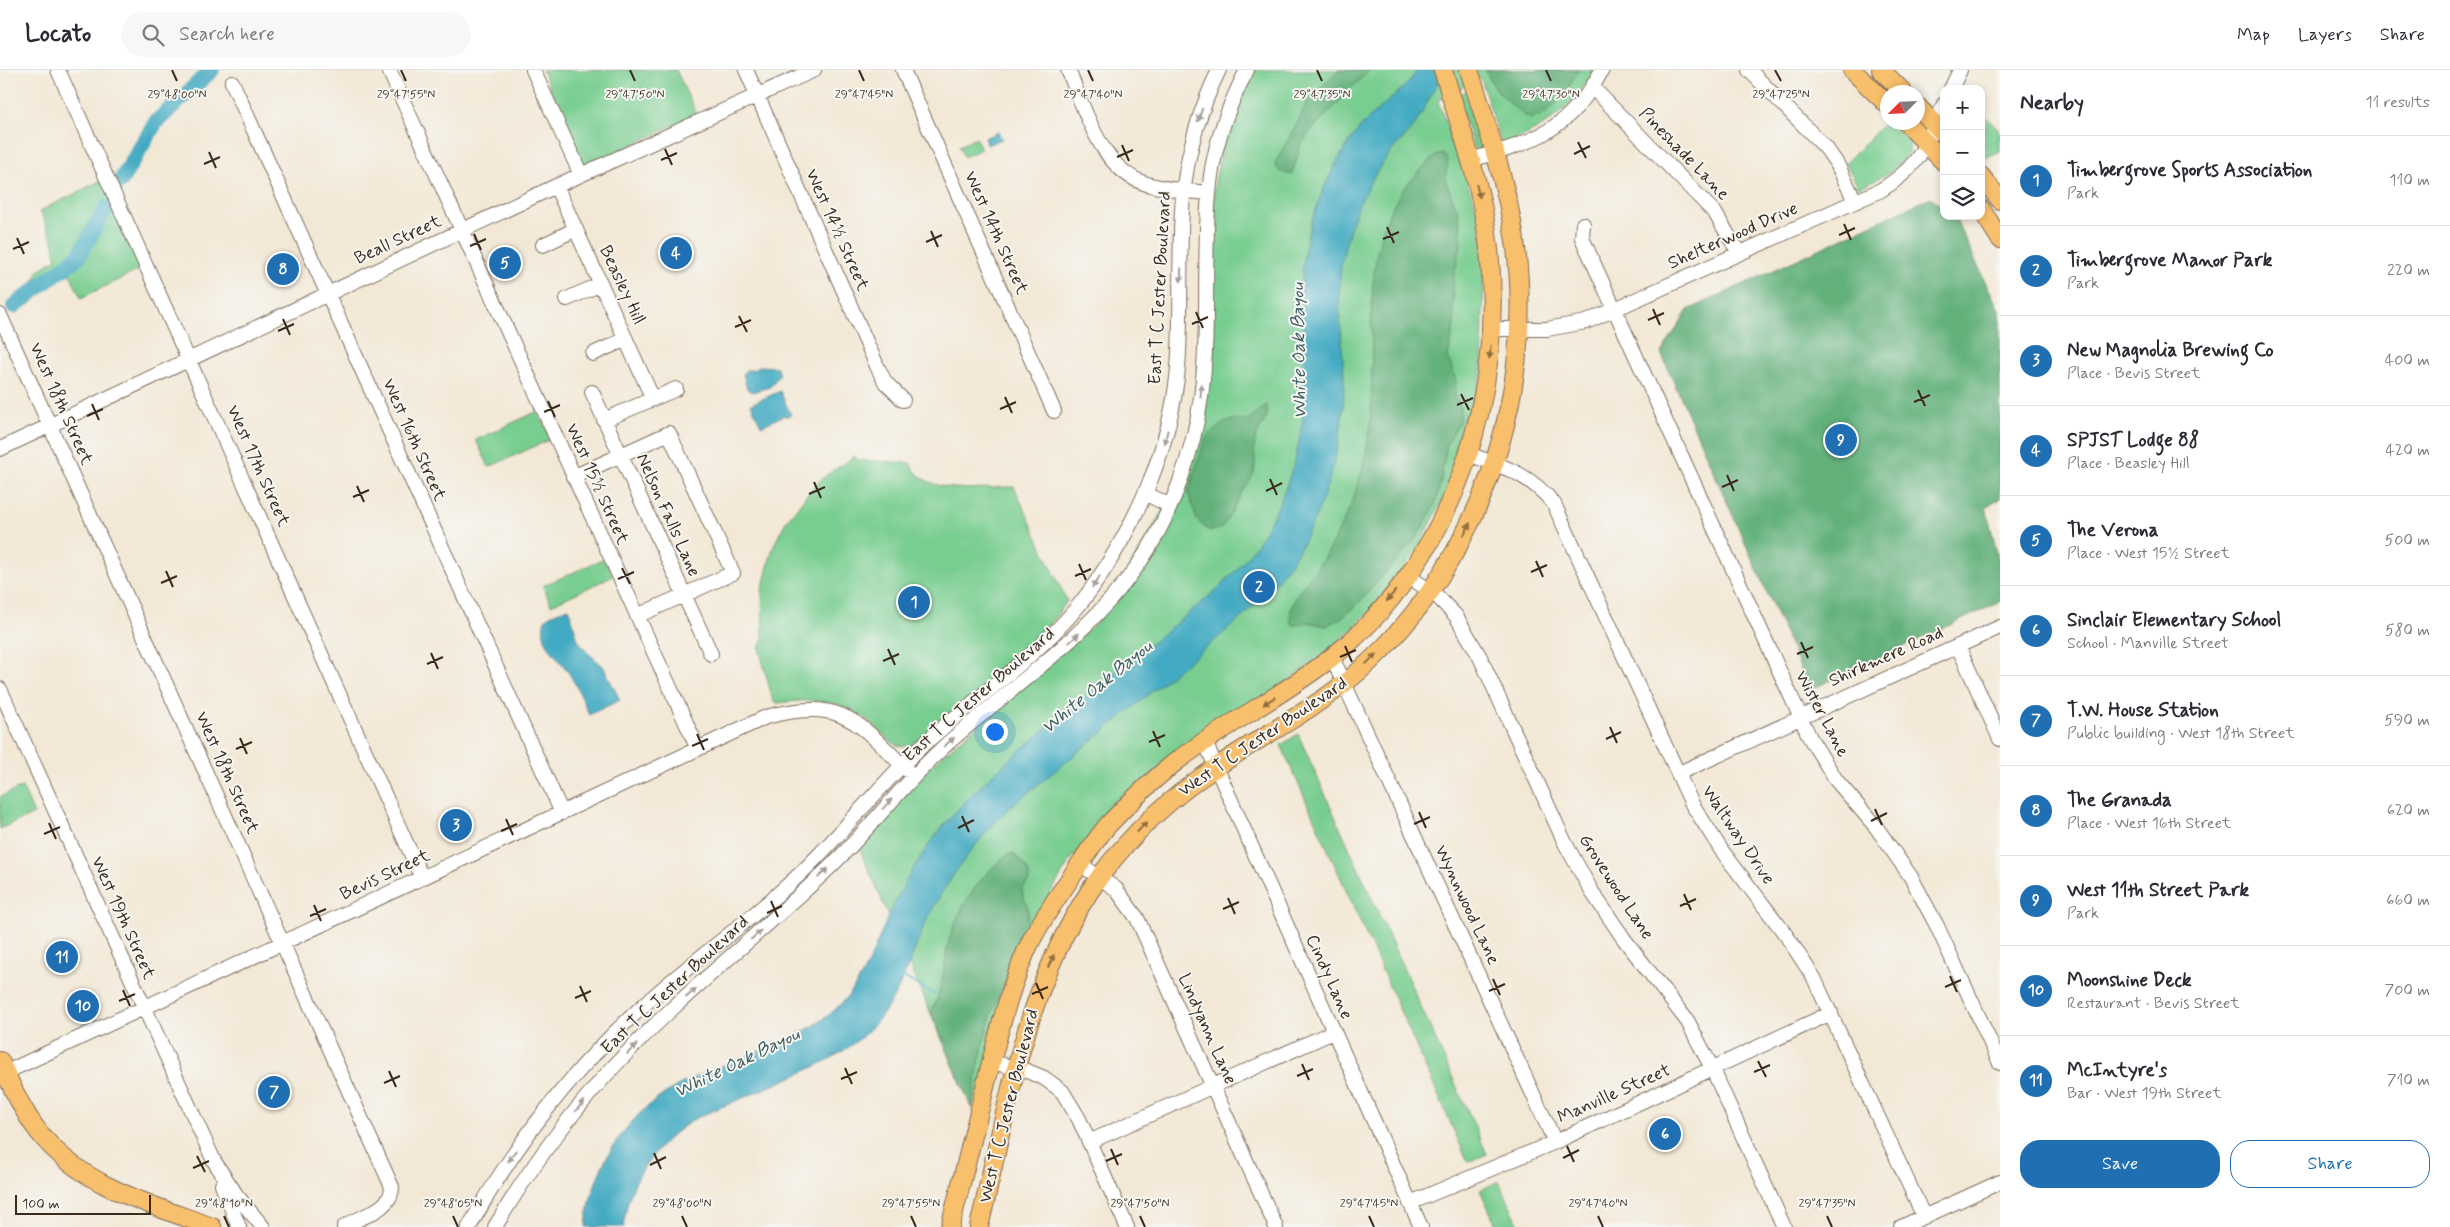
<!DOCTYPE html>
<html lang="en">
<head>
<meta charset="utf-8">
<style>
	:root { --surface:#fff; --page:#f7f7f7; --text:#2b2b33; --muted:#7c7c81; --line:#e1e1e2; --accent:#1f6fb2 }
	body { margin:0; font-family:Mynerve,sans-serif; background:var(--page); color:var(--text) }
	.controls { position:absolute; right:15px; top:15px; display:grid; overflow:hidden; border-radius:10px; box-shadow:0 2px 8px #0003 }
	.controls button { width:45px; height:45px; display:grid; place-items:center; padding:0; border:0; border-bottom:1px solid var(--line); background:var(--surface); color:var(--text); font:25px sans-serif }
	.compass { position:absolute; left:1880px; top:15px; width:45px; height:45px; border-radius:50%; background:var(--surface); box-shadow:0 2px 8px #0003; rotate:246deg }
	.scale { position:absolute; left:15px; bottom:12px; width:136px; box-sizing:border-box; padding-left:5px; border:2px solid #3b2a1e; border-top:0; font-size:14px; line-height:18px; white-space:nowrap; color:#3b2a1e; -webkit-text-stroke:4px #f6f6f2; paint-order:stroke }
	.you { position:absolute; left:994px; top:661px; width:18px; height:18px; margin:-12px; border:4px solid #fff; border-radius:50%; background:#1a73e8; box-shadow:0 0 0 8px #1a73e833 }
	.badge { display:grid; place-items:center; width:32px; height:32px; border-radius:50%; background:var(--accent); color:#fff; font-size:16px; font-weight:700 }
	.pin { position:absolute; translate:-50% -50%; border:2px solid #fff; box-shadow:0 1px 5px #0006 }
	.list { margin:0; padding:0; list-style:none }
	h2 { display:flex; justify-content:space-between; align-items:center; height:65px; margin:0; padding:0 20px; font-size:21px }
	h2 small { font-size:16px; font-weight:400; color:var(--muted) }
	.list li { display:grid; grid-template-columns:32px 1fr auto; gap:15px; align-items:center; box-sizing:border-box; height:90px; padding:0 20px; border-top:1px solid var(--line) }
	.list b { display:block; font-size:19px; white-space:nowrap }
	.list p { margin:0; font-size:16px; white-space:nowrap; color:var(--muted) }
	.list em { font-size:16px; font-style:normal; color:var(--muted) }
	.actions { display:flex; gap:10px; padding:15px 20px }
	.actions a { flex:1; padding:11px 0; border:1px solid var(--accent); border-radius:20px; text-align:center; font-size:18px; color:var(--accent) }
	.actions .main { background:var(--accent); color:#fff }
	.icon { flex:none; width:28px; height:28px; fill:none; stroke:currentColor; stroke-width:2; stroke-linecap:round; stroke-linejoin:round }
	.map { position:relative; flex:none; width:2000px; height:1157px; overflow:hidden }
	header { display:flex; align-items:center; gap:30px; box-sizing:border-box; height:70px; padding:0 25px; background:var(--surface); border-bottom:1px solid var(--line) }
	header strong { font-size:24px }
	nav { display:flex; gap:28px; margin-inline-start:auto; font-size:18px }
	.search { width:350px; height:45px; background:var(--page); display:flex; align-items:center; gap:12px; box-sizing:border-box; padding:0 18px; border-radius:28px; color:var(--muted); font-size:19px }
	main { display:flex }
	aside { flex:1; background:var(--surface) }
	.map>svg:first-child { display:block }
</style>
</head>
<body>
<header>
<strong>Locato</strong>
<div class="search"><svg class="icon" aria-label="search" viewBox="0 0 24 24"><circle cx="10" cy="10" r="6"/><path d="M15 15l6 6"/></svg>Search here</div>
<nav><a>Map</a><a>Layers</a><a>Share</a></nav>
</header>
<main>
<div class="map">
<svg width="2000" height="1157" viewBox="0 0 2000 1157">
	<rect width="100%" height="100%" fill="#f6f6f2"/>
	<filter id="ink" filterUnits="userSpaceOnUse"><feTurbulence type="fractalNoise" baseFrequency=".02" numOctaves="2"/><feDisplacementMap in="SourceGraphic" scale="10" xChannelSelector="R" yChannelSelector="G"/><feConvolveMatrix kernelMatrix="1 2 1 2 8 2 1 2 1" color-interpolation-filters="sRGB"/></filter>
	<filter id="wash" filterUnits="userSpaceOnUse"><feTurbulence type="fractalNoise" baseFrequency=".0096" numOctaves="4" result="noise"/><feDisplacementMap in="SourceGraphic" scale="20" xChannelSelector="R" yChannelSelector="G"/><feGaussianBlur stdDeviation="1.12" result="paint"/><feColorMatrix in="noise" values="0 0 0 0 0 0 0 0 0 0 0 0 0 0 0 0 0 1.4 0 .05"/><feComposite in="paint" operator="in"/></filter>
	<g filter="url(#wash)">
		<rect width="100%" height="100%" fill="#f3e8d6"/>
		<path fill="#78cd90" stroke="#5a7c57" d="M542,0H676L697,45L585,97Z
			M1253,0H1594C1574,38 1541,61 1502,75L1481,9L1478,8L1438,31L1477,139L1484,179L1482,303L1455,406L1417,480L1375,536L1335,576L1102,751L1070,791L1044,834L972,1039L858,775L922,703L1095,554L1189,398L1215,111L1226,61Z
			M1467,19L1483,67L1481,79L1478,80L1474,77L1457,29Z
			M1981,41L2000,62V81L1981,90Z
			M1887,51L1910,71L1909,83L1892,101L1859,118L1845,93Z
			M976,68L981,79L964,87L959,76Z
			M102,110L141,199L81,228L70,204L48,214L32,233L13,241L9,231L31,217L39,200L56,189L54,174L40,141Z
			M538,341L551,369L489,397L476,370Z
			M855,386L857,390L910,393C926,428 982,417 1014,417L1067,531C1028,589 967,630 913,674C896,685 880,659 866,649C835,628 813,629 777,633L773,631L759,578L763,568L762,520L773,477L785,453L813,417L825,406Z
			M605,488L613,506L551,535L543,516Z
			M1298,664L1487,1084L1468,1092L1281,675Z
			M22,717L34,744L0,759V727Z
			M1499,1111L1520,1157H1497L1480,1120Z"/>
		<path fill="#62b07a" stroke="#4e6d4c" d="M1338,0H1369L1308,64L1300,77L1292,104C1285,105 1275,101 1275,93L1299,50L1307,31Z
			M1486,0H1579C1571,14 1549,51 1530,48C1523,46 1517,39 1511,34C1500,24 1491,15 1486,0Z
			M1443,84L1448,90L1445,110L1458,141L1461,158V175L1453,210L1454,256L1448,287L1456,311L1455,325L1460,337V351L1447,373L1441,410L1435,435L1417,467L1358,534L1341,548L1326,556L1307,552L1295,556L1291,553C1290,547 1290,540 1293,534C1297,522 1308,510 1316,500C1326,484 1336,468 1344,450C1360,416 1369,378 1371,340C1376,262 1355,162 1419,102C1426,95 1433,85 1443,84Z
			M1931,127L1944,138V146L1955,148L2000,242V429L1986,437L2000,496V532L1810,620L1661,283L1688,240Z
			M1266,335C1270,349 1260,355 1256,367C1252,379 1257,390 1254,402C1252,410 1246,415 1242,422C1235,435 1230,447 1220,459L1209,461L1197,450L1188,423L1204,372L1208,365L1224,353L1232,350H1248Z
			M1012,783C1019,788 1033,802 1029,811C1027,815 1023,816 1022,821C1023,828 1028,834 1028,842C1030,868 998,922 990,950C981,979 975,1009 972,1039L931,942C943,921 943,902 947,879C953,849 970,821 991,799C997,793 1005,785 1012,783Z"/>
		<path fill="#42aac2" stroke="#3e6a70" d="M1417,0H1444C1434,19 1425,39 1414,56C1406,68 1394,76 1387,87C1365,117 1350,150 1343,186C1335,226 1343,269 1344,309C1345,363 1329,423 1304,471C1273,530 1216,568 1167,609C1114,653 1061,696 1008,739C974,774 943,814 923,859C908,895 898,931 870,959C844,986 810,999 776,1014C749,1025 723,1037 696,1048C658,1072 626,1110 624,1157H586C591,1098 625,1045 677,1016C702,1002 731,993 757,982C783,971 809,961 830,944C866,914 873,878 892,838C905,810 921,784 940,760C978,713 1025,676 1071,638C1116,602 1162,565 1207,528C1217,519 1228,509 1237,499C1277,455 1302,389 1304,330C1305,310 1303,290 1303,269C1302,233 1299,192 1310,157C1322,118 1340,78 1369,48C1384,33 1407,19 1417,0Z
			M998,62L1002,69L987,75L984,68Z
			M760,296L777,297L780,304L770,317L752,322L747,319L743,304L746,300H754Z
			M780,321L791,345L786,347L785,345L761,356L751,334Z
			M569,538L578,570L587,582L603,596L620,630L589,645C583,631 578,618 570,605C561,589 537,573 545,550C547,544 563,540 569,538Z"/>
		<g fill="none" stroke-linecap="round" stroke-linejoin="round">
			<path stroke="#42aac2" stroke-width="2.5" d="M903,907L935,924"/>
			<path stroke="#42aac2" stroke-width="16" d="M120,112L156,52L212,0
				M14,236L79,186L106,138"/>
		</g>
	</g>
	<g filter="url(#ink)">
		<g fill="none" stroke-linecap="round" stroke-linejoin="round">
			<defs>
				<path id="minor" d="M58,0C178,270 302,538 422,808
					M389,0L698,679
					M533,0L581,105
					M746,0L877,296L885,312L903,330
					M903,0L1054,341
					M1068,0C1085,39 1101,101 1147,114C1167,120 1188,121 1209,123
					M1749,0L1826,78L1837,94L1855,131
					M232,12L562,743
					M1593,18L1715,143L1739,183
					M1951,19L1960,0
					M1470,90C1531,73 1570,61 1602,0
					M556,116L653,329
					M1583,154L1582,168L1810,668L1836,710L1876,757L1911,807L1937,856L2000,993
					M543,175L576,159
					M567,229L601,214
					M0,245L392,1117C392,1140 360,1146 344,1157
					M1492,259H1547L1586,252L1881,120C1923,94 1924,76 1944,34
					M593,284L626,269
					M592,322L711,584
					M604,350L676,319
					M0,379L556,116L814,0
					M1468,384C1504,397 1529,403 1554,434L1692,734L1722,781L1786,865L1814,908L1924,1147
					M573,407L669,363L733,503L637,546
					M1145,423L1170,436
					M1408,506L1436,525L1456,546L1480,587L1565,773L1592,822L1624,869L1688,952L1713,1000L1784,1157
					M1958,576L2000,669
					M1332,587L1555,1072
					M0,619L214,1091L237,1126L263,1157
					M1205,672L1421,1157
					M1679,703L2000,557
					M1080,794L1116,819L1137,848L1276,1157
					M992,992L1027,1001L1044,1008L1062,1021L1079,1049L1127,1157
					M0,1005L766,647C842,628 855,649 907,700
					M1089,1072L1333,962
					M222,1115L239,1157
					M1410,1133L1555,1072L1831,943
					M469,1157C515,1074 572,1000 643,936C694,889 753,850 803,801C845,761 880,714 923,675C980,623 1047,582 1092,518C1137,453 1171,377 1178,298C1183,238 1177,177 1184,117C1189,76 1201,37 1219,0
					M495,1157C527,1102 564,1052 606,1005C674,930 756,868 829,798C871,758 905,711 949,672C1014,615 1087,567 1138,495C1170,450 1194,381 1201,327C1210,259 1203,191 1209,124C1212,81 1227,38 1247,0
					M1901,1157L2000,1112"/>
				<path id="major" d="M1852,0L1888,35
					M1881,0L1903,22
					M1918,37L1944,64
					M1906,52L1944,92
					M1981,106L2000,130
					M1981,139L2000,169
					M0,991C11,1015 22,1040 38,1061C80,1116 150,1134 212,1157
					M950,1157C963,1106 976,1055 988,1005C999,961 1010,916 1029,875C1042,848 1060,824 1076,800C1086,785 1096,769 1108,755C1128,734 1150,712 1173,694C1223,655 1281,627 1331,588C1454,490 1507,324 1488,171C1481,113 1460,56 1443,0
					M979,1157C1008,1037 1026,907 1101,805C1133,762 1171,727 1215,698C1258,668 1305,645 1346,612C1473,510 1538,332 1515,171C1507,114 1487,56 1469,0"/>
			</defs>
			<use href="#minor" stroke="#7b6c5e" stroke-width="16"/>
			<use href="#major" stroke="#7b6c5e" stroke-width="20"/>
			<use href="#minor" stroke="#fff" stroke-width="14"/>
			<use href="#major" stroke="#f8bf6c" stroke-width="18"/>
		</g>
		<defs><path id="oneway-solid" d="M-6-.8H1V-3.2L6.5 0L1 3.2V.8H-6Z" transform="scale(1.25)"/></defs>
		<g fill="#a79f9a">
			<use href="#oneway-solid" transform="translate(1200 45) rotate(110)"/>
			<use href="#oneway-solid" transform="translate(1181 205) rotate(91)"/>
			<use href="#oneway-solid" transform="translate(1201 321) rotate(-86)"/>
			<use href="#oneway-solid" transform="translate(1166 367) rotate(104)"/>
			<use href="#oneway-solid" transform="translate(1096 512) rotate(123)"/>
			<use href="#oneway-solid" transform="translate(1074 568) rotate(-43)"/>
			<use href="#oneway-solid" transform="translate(949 672) rotate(-41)"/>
			<use href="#oneway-solid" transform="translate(887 734) rotate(-48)"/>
			<use href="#oneway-solid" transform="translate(823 803) rotate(-43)"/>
			<use href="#oneway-solid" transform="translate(756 865) rotate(-42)"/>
			<use href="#oneway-solid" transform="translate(691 923) rotate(-42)"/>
			<use href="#oneway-solid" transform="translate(632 979) rotate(-45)"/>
			<use href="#oneway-solid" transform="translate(580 1036) rotate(-50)"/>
			<use href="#oneway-solid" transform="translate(512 1086) rotate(124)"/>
		</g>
		<g fill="#906d41">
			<use href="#oneway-solid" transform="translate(1478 121) rotate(75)"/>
			<use href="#oneway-solid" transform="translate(1490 282) rotate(96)"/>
			<use href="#oneway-solid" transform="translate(1467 459) rotate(-64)"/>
			<use href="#oneway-solid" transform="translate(1391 526) rotate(130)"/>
			<use href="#oneway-solid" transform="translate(1371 589) rotate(-45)"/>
			<use href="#oneway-solid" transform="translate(1269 631) rotate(147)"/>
			<use href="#oneway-solid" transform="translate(1142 757) rotate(-47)"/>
			<use href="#oneway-solid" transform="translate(1051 891) rotate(-65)"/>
		</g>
	</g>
	<path fill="none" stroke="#3b2a1e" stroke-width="2" d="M172,0L177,11M401,0L406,11M630,0L635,11M859,0L864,11M1088,0L1093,11M1317,0L1322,11M1546,0L1551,11M1775,0L1781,11M1578,72L1586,88M1122,75L1129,91M665,79L672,95M209,82L216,98M1574,84L1590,76M1117,87L1133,80M661,90L677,83M204,94L220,87M1844,154L1851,170M1387,157L1394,173M931,161L938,177M474,164L481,180M1839,165L1855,158M17,168L24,184M1383,169L1399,162M926,172L942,165M470,176L486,169M13,179L29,172M1653,239L1660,255M1196,242L1203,258M739,246L747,262M283,249L290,265M1648,250L1664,243M1192,254L1208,247M735,257L751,250M278,261L294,254M1918,320L1925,336M1461,324L1469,340M1005,327L1012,343M548,331L555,347M1914,332L1930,325M92,334L99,350M1457,335L1473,328M1000,339L1016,332M544,342L560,335M87,346L103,339M1727,405L1734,421M1270,409L1277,425M814,412L821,428M357,416L364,432M1722,417L1738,410M1266,421L1282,413M809,424L825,417M353,427L369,420M1536,491L1543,507M1079,494L1086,510M622,498L630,514M166,501L173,517M1531,502L1547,495M1075,506L1091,499M618,509L634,502M161,513L177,506M1801,572L1808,588M1345,576L1352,592M888,579L895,595M431,583L438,599M1797,584L1813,577M1340,587L1356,580M883,591L899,584M427,594L443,587M1610,657L1617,673M1153,661L1160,677M697,664L704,680M240,668L247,684M1606,669L1621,662M1149,672L1165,665M692,676L708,669M236,679L252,672M1875,739L1882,755M1419,742L1426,758M962,746L969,762M506,749L513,765M1871,751L1887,743M49,753L56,769M1414,754L1430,747M958,758L974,750M501,761L517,754M44,764L60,757M1684,824L1691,840M1228,828L1235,844M771,831L778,847M314,835L321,851M1680,836L1696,829M1223,839L1239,832M767,843L782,836M310,846L326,839M1950,906L1957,922M1493,909L1500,925M1036,913L1043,929M580,916L587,932M1945,917L1961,910M123,920L130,936M1489,921L1505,914M1032,924L1048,917M575,928L591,921M119,931L135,924M1758,991L1766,1007M1302,994L1309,1010M845,998L852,1014M389,1001L396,1017M1754,1002L1770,995M1297,1006L1313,999M841,1009L857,1002M384,1013L400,1006M1567,1076L1574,1092M1111,1079L1118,1095M654,1083L661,1099M197,1086L205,1102M1563,1088L1579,1080M1106,1091L1122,1084M650,1095L666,1087M193,1098L209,1091M224,1146L229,1157M453,1146L458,1157M682,1146L687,1157M911,1146L916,1157M1140,1146L1145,1157M1369,1146L1374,1157M1598,1146L1603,1157M1827,1146L1832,1157"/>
	<g text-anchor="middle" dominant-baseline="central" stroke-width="4" stroke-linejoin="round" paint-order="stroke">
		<g font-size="18" fill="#3b2a1e" stroke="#f6f6f2">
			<text transform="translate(1684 84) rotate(46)">Pineshade Lane</text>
			<text transform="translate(837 160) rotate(66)">West 14½ Street</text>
			<text transform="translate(996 163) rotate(66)">West 14th Street</text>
			<text transform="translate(1733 166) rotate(-24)">Shelterwood Drive</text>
			<text transform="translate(398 170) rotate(-25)">Beall Street</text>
			<text transform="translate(622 215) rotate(65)">Beasley Hill</text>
			<text transform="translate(1160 218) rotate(-87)">East T C Jester Boulevard</text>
			<text transform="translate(61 334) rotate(66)">West 18th Street</text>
			<text transform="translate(414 370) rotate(66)">West 16th Street</text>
			<text transform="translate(258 396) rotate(66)">West 17th Street</text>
			<text transform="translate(597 414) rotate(66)">West 15½ Street</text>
			<text transform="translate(668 445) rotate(66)">Nelson Falls Lane</text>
			<text transform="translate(1886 587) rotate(-24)">Shirkmere Road</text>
			<text transform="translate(979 625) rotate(-41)">East T C Jester Boulevard</text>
			<text transform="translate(1822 644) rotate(62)">Wister Lane</text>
			<text transform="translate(1263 667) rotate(-34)">West T C Jester Boulevard</text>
			<text transform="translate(227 703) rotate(66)">West 18th Street</text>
			<text transform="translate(1738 765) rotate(56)">Waltway Drive</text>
			<text transform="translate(385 805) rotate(-25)">Bevis Street</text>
			<text transform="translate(1616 817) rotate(57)">Grovewood Lane</text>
			<text transform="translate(1467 835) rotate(65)">Wynnwood Lane</text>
			<text transform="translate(123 848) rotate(66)">West 19th Street</text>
			<text transform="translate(1329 907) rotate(66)">Cindy Lane</text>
			<text transform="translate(675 915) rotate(-43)">East T C Jester Boulevard</text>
			<text transform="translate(1207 959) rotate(66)">Lindyann Lane</text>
			<text transform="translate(1614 1024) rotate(-24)">Manville Street</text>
			<text transform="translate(1009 1036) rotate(-76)">West T C Jester Boulevard</text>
		</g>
		<g font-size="19" font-style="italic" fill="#3e5d60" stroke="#f6f6f2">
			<text transform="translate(1299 281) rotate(-91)">White Oak Bayou</text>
			<text transform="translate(1097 617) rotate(-39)">White Oak Bayou</text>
			<text transform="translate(737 993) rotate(-26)">White Oak Bayou</text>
		</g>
	</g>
	<g font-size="12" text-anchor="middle" fill="#3b2a1e" stroke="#f6f6f2" stroke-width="4" stroke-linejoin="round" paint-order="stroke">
		<text x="177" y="28">29°48'00"N</text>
		<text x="406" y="28">29°47'55"N</text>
		<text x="635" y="28">29°47'50"N</text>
		<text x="864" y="28">29°47'45"N</text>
		<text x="1093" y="28">29°47'40"N</text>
		<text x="1322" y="28">29°47'35"N</text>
		<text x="1551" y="28">29°47'30"N</text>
		<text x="1781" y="28">29°47'25"N</text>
		<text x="224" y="1137">29°48'10"N</text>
		<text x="453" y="1137">29°48'05"N</text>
		<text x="682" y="1137">29°48'00"N</text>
		<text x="911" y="1137">29°47'55"N</text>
		<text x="1140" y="1137">29°47'50"N</text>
		<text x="1369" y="1137">29°47'45"N</text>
		<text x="1598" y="1137">29°47'40"N</text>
		<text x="1827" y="1137">29°47'35"N</text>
	</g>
</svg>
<div class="controls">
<button>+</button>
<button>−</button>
<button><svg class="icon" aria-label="layers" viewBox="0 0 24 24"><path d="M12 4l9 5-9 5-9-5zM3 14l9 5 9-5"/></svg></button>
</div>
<svg class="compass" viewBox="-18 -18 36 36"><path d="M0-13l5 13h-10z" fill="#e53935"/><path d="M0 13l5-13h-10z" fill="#7c7c81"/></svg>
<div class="scale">100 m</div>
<div class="you"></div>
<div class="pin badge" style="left:914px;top:532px">1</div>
<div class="pin badge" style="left:1259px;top:517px">2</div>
<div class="pin badge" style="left:456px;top:755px">3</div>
<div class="pin badge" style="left:676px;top:183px">4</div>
<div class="pin badge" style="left:505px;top:193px">5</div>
<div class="pin badge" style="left:1665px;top:1064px">6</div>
<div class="pin badge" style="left:274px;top:1022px">7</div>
<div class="pin badge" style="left:283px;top:199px">8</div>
<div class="pin badge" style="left:1841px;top:370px">9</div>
<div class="pin badge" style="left:83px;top:936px">10</div>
<div class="pin badge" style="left:62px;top:887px">11</div>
</div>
<aside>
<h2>Nearby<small>11 results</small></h2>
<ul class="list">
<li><span class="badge">1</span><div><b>Timbergrove Sports Association</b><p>Park</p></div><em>110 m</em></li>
<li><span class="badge">2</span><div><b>Timbergrove Manor Park</b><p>Park</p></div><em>220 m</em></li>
<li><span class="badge">3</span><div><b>New Magnolia Brewing Co</b><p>Place · Bevis Street</p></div><em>400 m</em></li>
<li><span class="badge">4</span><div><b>SPJST Lodge 88</b><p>Place · Beasley Hill</p></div><em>420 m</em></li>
<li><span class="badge">5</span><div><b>The Verona</b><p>Place · West 15½ Street</p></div><em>500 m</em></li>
<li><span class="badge">6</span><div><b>Sinclair Elementary School</b><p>School · Manville Street</p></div><em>580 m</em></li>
<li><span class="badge">7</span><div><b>T.W. House Station</b><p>Public building · West 18th Street</p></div><em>590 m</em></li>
<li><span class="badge">8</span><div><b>The Granada</b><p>Place · West 16th Street</p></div><em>620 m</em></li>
<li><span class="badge">9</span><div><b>West 11th Street Park</b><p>Park</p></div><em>660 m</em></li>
<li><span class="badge">10</span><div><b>Moonshine Deck</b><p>Restaurant · Bevis Street</p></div><em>700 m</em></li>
<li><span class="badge">11</span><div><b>McIntyre's</b><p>Bar · West 19th Street</p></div><em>710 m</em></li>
</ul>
<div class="actions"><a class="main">Save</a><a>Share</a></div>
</aside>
</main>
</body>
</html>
